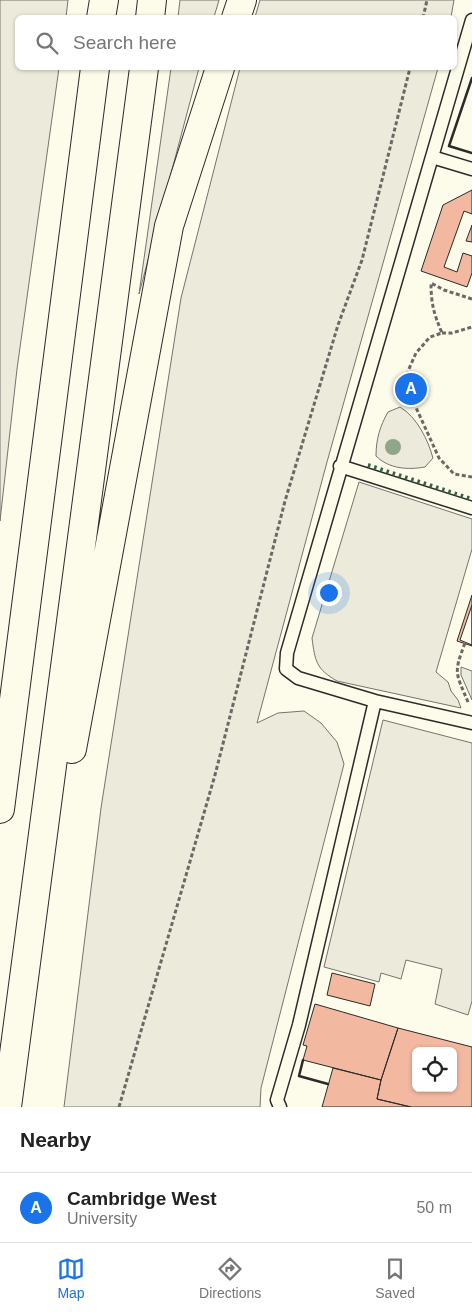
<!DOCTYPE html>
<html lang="en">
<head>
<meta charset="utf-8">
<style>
	:root { --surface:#fff; --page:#f6f6f6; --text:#222; --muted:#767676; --line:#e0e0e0; --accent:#1a73e8 }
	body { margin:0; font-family:Arial,sans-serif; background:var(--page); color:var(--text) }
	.controls { position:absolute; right:15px; bottom:15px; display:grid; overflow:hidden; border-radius:8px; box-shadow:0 1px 4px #0004 }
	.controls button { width:45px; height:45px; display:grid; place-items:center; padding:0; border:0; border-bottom:1px solid var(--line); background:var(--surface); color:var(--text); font:25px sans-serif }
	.you { position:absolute; left:328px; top:592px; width:18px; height:18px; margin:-12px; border:4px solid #fff; border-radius:50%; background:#1a73e8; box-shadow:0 0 0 8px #1a73e833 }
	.badge { display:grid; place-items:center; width:32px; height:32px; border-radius:50%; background:var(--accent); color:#fff; font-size:16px; font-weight:700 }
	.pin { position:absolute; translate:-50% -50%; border:2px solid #fff; box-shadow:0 1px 5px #0006 }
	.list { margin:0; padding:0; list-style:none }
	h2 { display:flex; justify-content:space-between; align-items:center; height:65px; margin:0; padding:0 20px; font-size:21px }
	h2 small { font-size:16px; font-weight:400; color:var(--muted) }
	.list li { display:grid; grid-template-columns:32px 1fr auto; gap:15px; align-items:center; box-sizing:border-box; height:70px; padding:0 20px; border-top:1px solid var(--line) }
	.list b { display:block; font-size:19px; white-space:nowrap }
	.list p { margin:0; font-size:16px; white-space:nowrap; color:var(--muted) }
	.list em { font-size:16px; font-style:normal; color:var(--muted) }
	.icon { flex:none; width:28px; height:28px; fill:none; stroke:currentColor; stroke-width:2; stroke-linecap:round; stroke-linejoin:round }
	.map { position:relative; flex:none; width:472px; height:1107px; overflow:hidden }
	.search { position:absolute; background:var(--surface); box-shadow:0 1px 4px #0004; left:15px; right:15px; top:15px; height:55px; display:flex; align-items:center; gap:12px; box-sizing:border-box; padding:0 18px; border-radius:8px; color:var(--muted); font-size:19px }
	.sheet { height:135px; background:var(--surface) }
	nav { display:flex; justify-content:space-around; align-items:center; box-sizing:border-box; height:70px; border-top:1px solid var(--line); background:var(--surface); font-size:14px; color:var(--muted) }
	nav a { display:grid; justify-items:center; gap:2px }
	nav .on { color:var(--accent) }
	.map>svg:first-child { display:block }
</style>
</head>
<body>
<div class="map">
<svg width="472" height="1107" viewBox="0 0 472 1107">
	<rect width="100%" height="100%" fill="#fdfbea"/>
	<path fill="#ecebdb" stroke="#74746e" d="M0,0H68L66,17L18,18V68H59L17,369L0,521Z
		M180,0H219L214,17H178Z
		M260,0H454L451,17H255Z
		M171,68H199L139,294Z
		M240,68H438L327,462L257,723L278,713L304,711L321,723L337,742L344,764L261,1088L260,1107H64L101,808L181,298Z
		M400,407C417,417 428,440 433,458L425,467C408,470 389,469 376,456C376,439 380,426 388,412Z
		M359,482L472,519V549L436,672L448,682L451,691L458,700L461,708L337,681C316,669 315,661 312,638Z
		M461,667L472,671V700L461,675Z"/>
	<path fill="#eceadb" stroke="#74746e" d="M383,720L472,743V1001L468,1015L435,1004L442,969L406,960L401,979L381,973L379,982L324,967Z"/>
	<path fill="#f2b8a0" stroke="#2b2b2b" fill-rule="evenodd" d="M472,190V214L464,211L444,267L457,272L463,253L472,256V273L467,287L421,271L443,205Z
		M472,225V242L466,241Z
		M472,595V646L457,641Z
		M472,605V645L460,640Z
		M332,973L375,984L370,1006L327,995Z
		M315,1004L398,1028L381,1080L303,1060L307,1046L303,1045Z
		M398,1028L472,1047V1107H411L377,1099L381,1080ZM416,1051H453V1088H416Z
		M333,1068L381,1080L377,1099L411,1107H322Z"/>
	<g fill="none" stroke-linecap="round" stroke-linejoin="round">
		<defs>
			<path id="lane" d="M432,157L472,169
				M340,466L472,508
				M375,701L472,723
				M280,1107L277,1100L299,1025L375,701L298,678L286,669L287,653L472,20"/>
			<path id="highway" d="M101,18L104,0
				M150,18L152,0
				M236,18L242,0
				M72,749L169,226L220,68
				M0,809L95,68
				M7,1107L144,68"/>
		</defs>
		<use href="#lane" stroke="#2b2b2b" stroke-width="15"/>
		<use href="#highway" stroke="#2b2b2b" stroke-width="30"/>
		<path stroke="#6a6964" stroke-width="3" stroke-dasharray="4 2.5" stroke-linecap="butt" d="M423,18L427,0
			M472,299L444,290L431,283C431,304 434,314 442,333L430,337L416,353L408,371V390L439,458L454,474L472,477
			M442,333H452L472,327
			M465,643C453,674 456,673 468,702
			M119,1107L215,775L285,501L338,325L362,260L410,68"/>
		<use href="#lane" stroke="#fdfbea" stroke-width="12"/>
		<use href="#highway" stroke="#fdfbea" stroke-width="28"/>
		<path stroke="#34623c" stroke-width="4" stroke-dasharray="2.5 4" stroke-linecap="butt" d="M368,465L472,499"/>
		<path stroke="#2b2b2b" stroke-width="2.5" d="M472,78L449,146L472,153
			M303,1060L299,1076L328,1084"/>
	</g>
	<circle fill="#8ea78a" cx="393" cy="447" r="8"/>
</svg>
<div class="controls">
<button><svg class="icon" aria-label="locate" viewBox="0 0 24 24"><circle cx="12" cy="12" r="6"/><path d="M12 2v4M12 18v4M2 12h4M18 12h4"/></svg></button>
</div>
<div class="you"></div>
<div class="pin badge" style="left:411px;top:389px">A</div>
<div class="search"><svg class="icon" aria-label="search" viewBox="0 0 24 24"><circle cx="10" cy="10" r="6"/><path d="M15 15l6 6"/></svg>Search here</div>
</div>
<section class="sheet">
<h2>Nearby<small></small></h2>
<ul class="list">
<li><span class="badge">A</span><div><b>Cambridge West</b><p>University</p></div><em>50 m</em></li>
</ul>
</section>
<nav>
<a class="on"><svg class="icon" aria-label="map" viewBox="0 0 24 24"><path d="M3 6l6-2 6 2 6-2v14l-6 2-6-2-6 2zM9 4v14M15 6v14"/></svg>Map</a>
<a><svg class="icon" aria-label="directions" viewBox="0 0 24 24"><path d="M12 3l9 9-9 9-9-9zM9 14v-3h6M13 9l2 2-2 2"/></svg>Directions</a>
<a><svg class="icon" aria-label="saved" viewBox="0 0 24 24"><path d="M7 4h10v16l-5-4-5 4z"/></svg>Saved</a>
</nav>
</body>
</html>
